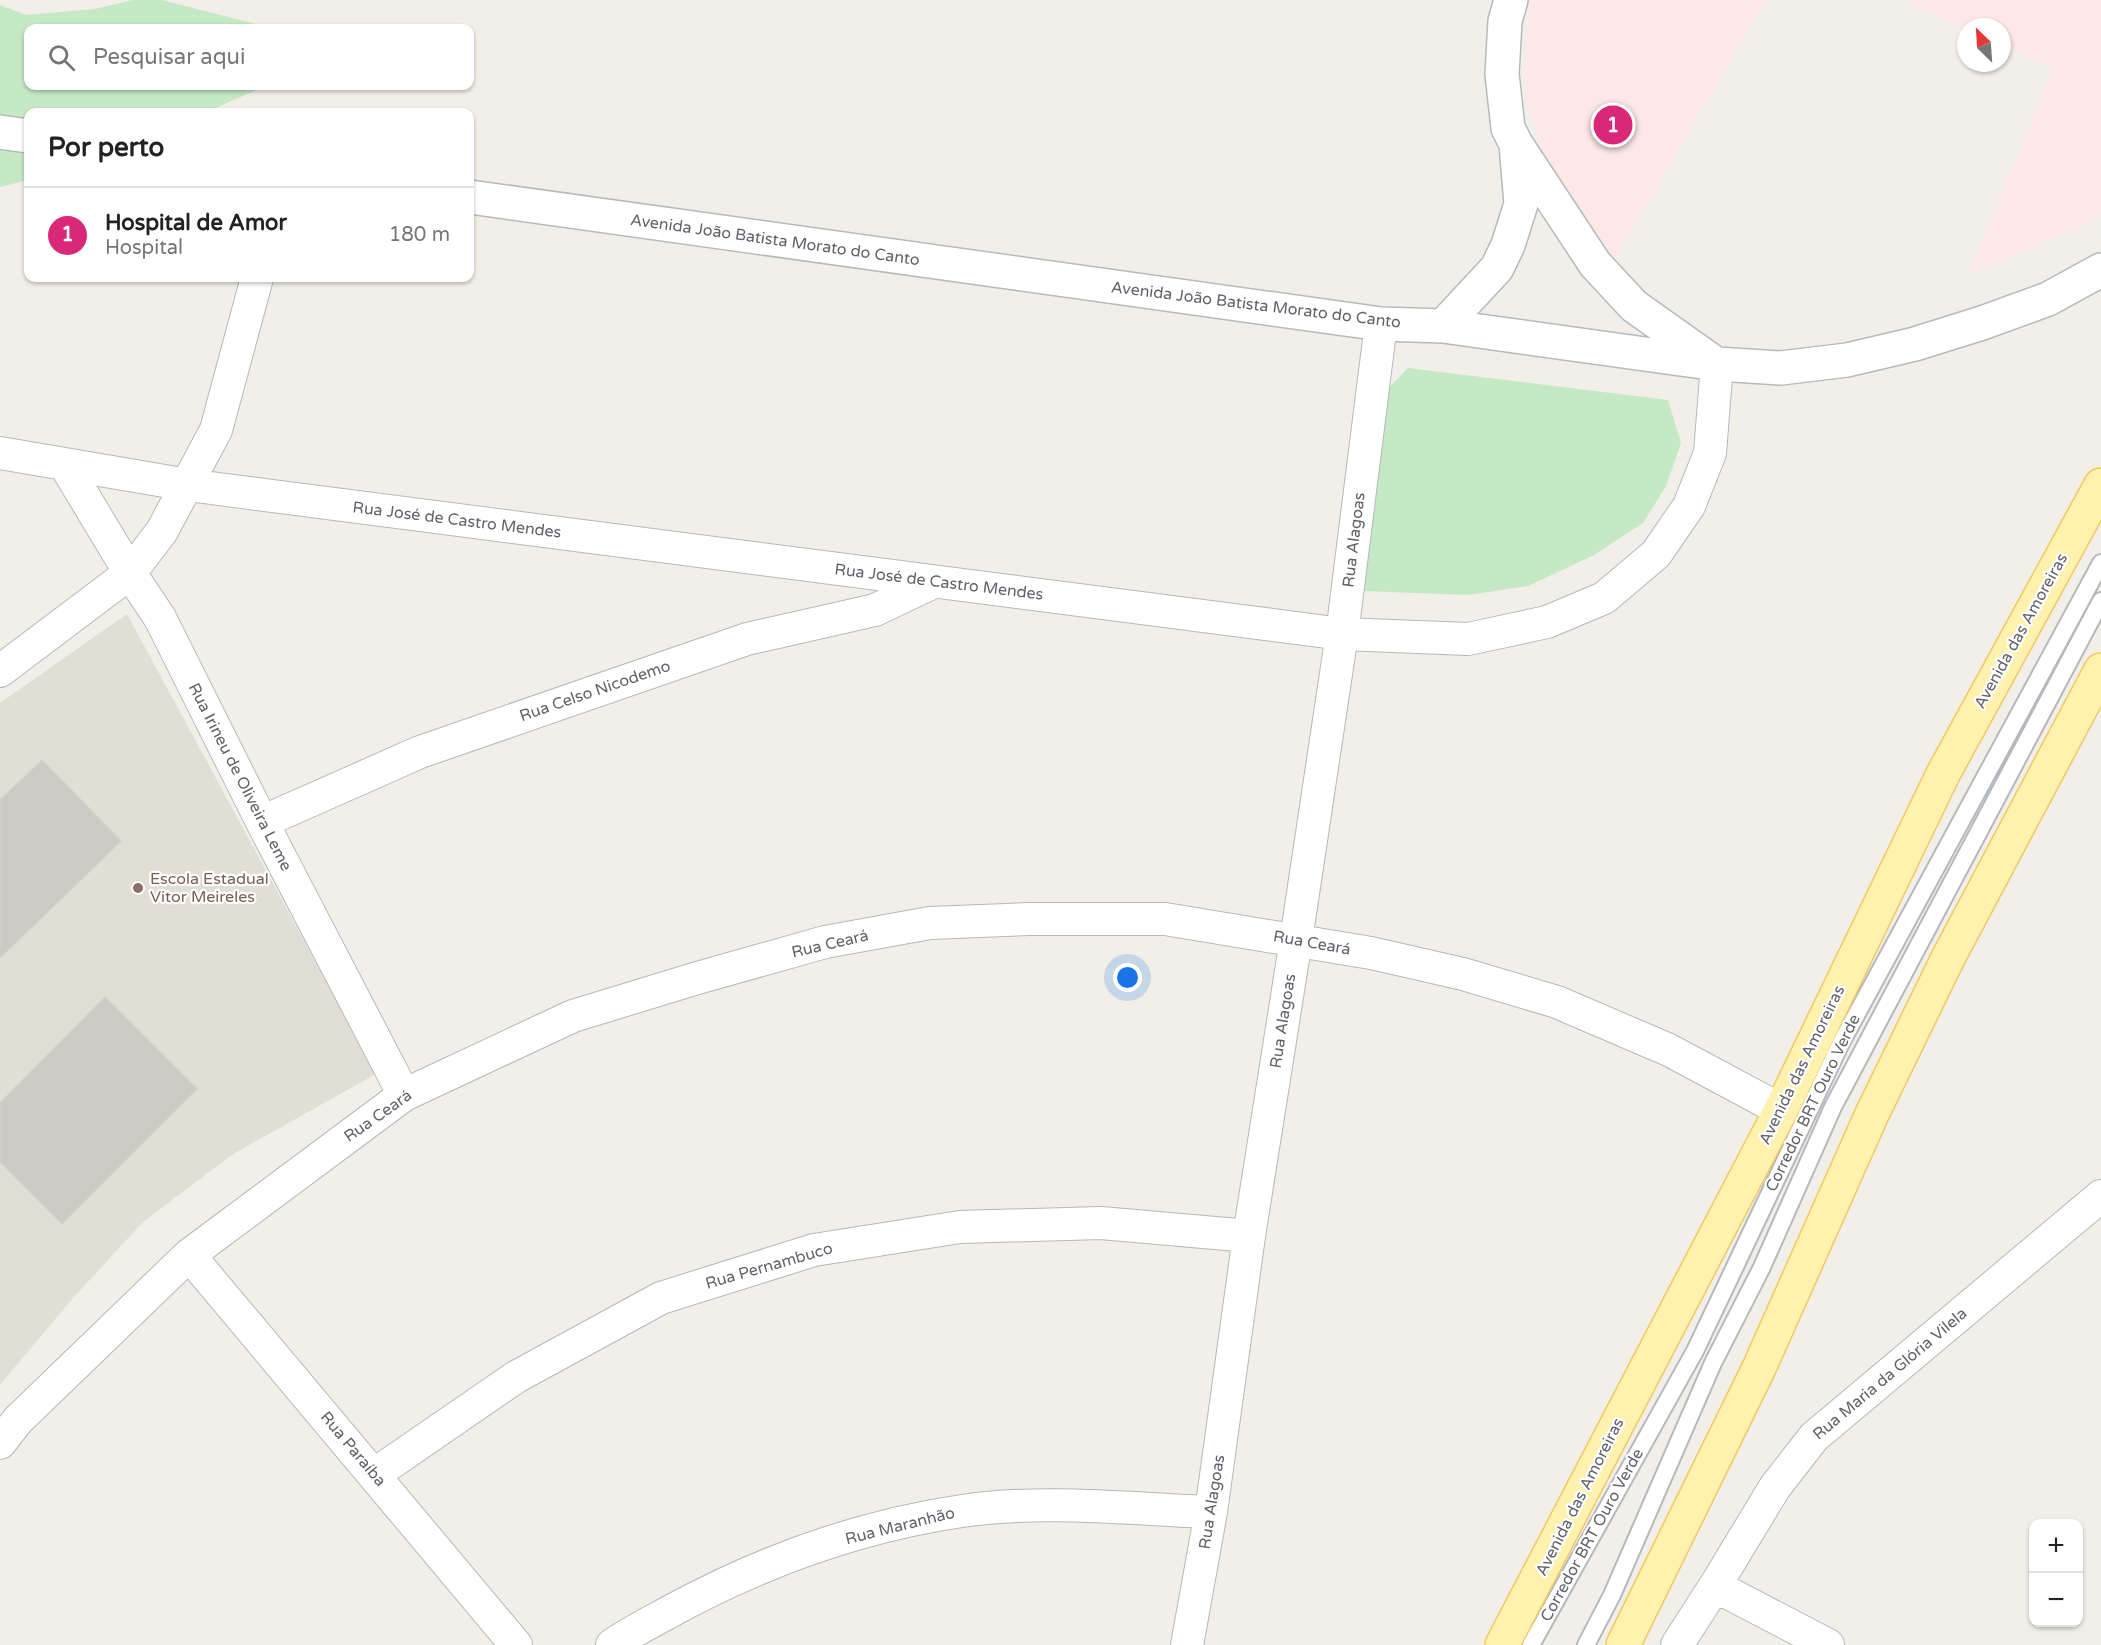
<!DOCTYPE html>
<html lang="pt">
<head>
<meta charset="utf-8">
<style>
	:root { --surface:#fff; --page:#f2f2f2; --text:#222; --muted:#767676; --line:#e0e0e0; --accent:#db2777 }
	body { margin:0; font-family:"Varela Round",sans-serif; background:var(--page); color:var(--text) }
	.controls { position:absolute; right:18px; bottom:18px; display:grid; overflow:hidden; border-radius:12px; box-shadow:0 2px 4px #0004 }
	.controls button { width:54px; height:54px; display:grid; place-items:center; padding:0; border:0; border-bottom:2px solid var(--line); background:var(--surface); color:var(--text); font:30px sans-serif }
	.compass { position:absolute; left:1957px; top:18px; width:54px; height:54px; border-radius:50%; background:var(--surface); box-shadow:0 2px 4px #0004; rotate:335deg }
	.you { position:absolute; left:1128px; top:978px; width:21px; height:21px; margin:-15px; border:4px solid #fff; border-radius:50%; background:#1a73e8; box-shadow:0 0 0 9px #1a73e833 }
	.badge { display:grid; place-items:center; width:39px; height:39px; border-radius:50%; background:var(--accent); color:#fff; font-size:20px; font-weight:700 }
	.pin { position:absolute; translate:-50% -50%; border:3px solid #fff; box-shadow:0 2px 6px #0006 }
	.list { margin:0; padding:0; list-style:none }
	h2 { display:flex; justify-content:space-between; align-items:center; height:78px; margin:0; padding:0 24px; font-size:26px }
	h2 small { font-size:20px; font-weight:400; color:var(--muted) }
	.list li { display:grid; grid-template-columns:39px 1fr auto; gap:18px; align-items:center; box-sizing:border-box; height:96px; padding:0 24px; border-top:2px solid var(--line) }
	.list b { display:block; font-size:22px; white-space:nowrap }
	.list p { margin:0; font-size:20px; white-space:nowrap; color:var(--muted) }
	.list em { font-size:20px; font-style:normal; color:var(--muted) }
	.icon { flex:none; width:33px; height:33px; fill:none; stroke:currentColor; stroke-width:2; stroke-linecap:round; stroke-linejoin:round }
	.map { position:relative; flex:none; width:2101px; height:1645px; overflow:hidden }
	.search { position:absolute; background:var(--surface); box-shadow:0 2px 4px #0004; left:24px; top:24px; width:450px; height:66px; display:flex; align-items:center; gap:15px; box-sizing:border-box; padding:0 21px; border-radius:12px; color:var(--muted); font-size:22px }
	.panel { position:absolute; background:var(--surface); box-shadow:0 2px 4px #0004; left:24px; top:108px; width:450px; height:174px; border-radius:12px }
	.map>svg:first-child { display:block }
</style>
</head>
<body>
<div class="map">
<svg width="2101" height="1645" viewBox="0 0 2101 1645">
	<rect width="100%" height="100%" fill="#f1efe8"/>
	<path fill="#e1ded6" d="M127,614L376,1074L233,1154L143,1222L73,1298L0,1385V703Z"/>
	<path fill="#fce8e6" d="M1530,0H1766L1612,264L1556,185L1542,150L1526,100L1525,62Z
		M1903,0H2101V215L2080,227L1969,274L2053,68L2002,45V27H1966V29Z"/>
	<path fill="#c5e8c5" d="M132,0H162L272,28H28V86H261V88L206,112H28V180L0,187V5L26,15L95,9Z
		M1408,368L1668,400L1681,443L1666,486L1643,523L1594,555L1528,586L1468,595L1364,591L1385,392Z"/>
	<path fill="#cccac5" stroke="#d6d1c6" stroke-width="1.5" d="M42,760L121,841L0,958V800Z
		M105,997L197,1089L62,1224L0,1162V1103Z"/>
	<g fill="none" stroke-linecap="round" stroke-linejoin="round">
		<defs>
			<path id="lane" d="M1531,1645L1695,1351L1841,1043L2101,563
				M1586,1645L1612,1595L1713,1363L1762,1267L1833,1107L2101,601"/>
			<path id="street" d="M0,453L188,485L1342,634L1468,639L1547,622L1604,598L1656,554L1689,506L1710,453L1717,364
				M65,465L130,573L160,618L262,822L404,1095
				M0,671L130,573L162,531L216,430L257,278
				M262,822L420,752L747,639L875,610L934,582
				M189,1255L516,1645
				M0,1443L18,1420L189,1255L404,1095L573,1016L694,979L825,942L930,923L1029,919H1165L1371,953L1463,974L1557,1002L1669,1050L1781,1110
				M375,1474L516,1377L661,1298L814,1250L960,1227L1101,1223L1249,1236
				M1715,1586L1828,1645
				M612,1645C631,1632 651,1622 671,1611C761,1562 860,1526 962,1511C1040,1499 1132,1509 1211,1512
				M1187,1645L1211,1512L1249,1236L1296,940L1342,634L1381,324
				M1677,1645L1715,1586L1775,1487L1814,1437L2101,1196"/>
			<path id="secondary" d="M0,132L28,136
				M1518,147L1595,264L1634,306L1713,362
				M470,197L1381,324L1443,326L1717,364L1781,368L1847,360L1915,344L1982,323L2048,299L2101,270
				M1443,326L1497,268L1508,245L1521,204L1516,144L1508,128L1502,74L1505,21L1511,0"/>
			<path id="primary" d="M1502,1645L1781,1110L1943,774L2101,485
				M1623,1645L1759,1368L1872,1114L1948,958L2101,670"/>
		</defs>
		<use href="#lane" stroke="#b5b8bc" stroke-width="20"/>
		<use href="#street" stroke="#b5b8bc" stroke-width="34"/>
		<use href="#secondary" stroke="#b6babf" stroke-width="36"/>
		<use href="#primary" stroke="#f2c960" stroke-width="36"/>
		<use href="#lane" stroke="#fff" stroke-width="16"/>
		<use href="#street" stroke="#fff" stroke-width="32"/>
		<use href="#secondary" stroke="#fff" stroke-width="33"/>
		<use href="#primary" stroke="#fff2af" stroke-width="33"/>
	</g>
	<circle fill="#8d6e63" stroke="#fff" stroke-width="2" cx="138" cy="888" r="6"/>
	<g text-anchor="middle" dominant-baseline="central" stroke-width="4.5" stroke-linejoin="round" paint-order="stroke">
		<g font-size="16" fill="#5f6368" stroke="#fff">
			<text transform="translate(775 240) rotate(8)">Avenida João Batista Morato do Canto</text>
			<text transform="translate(1256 305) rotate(7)">Avenida João Batista Morato do Canto</text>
			<text transform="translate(457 520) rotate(7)">Rua José de Castro Mendes</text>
			<text transform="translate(1354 540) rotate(-83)">Rua Alagoas</text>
			<text transform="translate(939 582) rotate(7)">Rua José de Castro Mendes</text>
			<text transform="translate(2021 631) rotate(-61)">Avenida das Amoreiras</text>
			<text transform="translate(595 691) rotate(-19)">Rua Celso Nicodemo</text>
			<text transform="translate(240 777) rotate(63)">Rua Irineu de Oliveira Leme</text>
			<text transform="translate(1312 943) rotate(10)">Rua Ceará</text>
			<text transform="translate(830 944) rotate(-13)">Rua Ceará</text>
			<text transform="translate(1283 1021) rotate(-81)">Rua Alagoas</text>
			<text transform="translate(1802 1065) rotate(-64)">Avenida das Amoreiras</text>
			<text transform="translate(1813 1103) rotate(-64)">Corredor BRT Ouro Verde</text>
			<text transform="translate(378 1116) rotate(-35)">Rua Ceará</text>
			<text transform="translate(769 1266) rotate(-16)">Rua Pernambuco</text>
			<text transform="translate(1890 1374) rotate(-40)">Rua Maria da Glória Vilela</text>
			<text transform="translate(353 1449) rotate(50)">Rua Paraíba</text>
			<text transform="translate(1580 1497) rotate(-63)">Avenida das Amoreiras</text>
			<text transform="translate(1212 1502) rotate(-81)">Rua Alagoas</text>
			<text transform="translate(900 1526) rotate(-14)">Rua Maranhão</text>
			<text transform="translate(1592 1535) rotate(-61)">Corredor BRT Ouro Verde</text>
		</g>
		<g font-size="16" fill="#785e54" stroke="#fff" text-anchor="start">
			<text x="150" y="879">Escola Estadual<tspan x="150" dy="18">Vitor Meireles</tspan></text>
		</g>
	</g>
</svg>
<div class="controls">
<button>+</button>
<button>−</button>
</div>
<svg class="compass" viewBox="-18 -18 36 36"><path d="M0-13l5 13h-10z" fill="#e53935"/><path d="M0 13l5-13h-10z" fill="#767676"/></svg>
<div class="you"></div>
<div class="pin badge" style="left:1613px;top:125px">1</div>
<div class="search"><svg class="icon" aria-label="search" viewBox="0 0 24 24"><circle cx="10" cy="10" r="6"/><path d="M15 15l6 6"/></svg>Pesquisar aqui</div>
<section class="panel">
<h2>Por perto<small></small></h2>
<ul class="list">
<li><span class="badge">1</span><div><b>Hospital de Amor</b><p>Hospital</p></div><em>180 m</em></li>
</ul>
</section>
</div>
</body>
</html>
